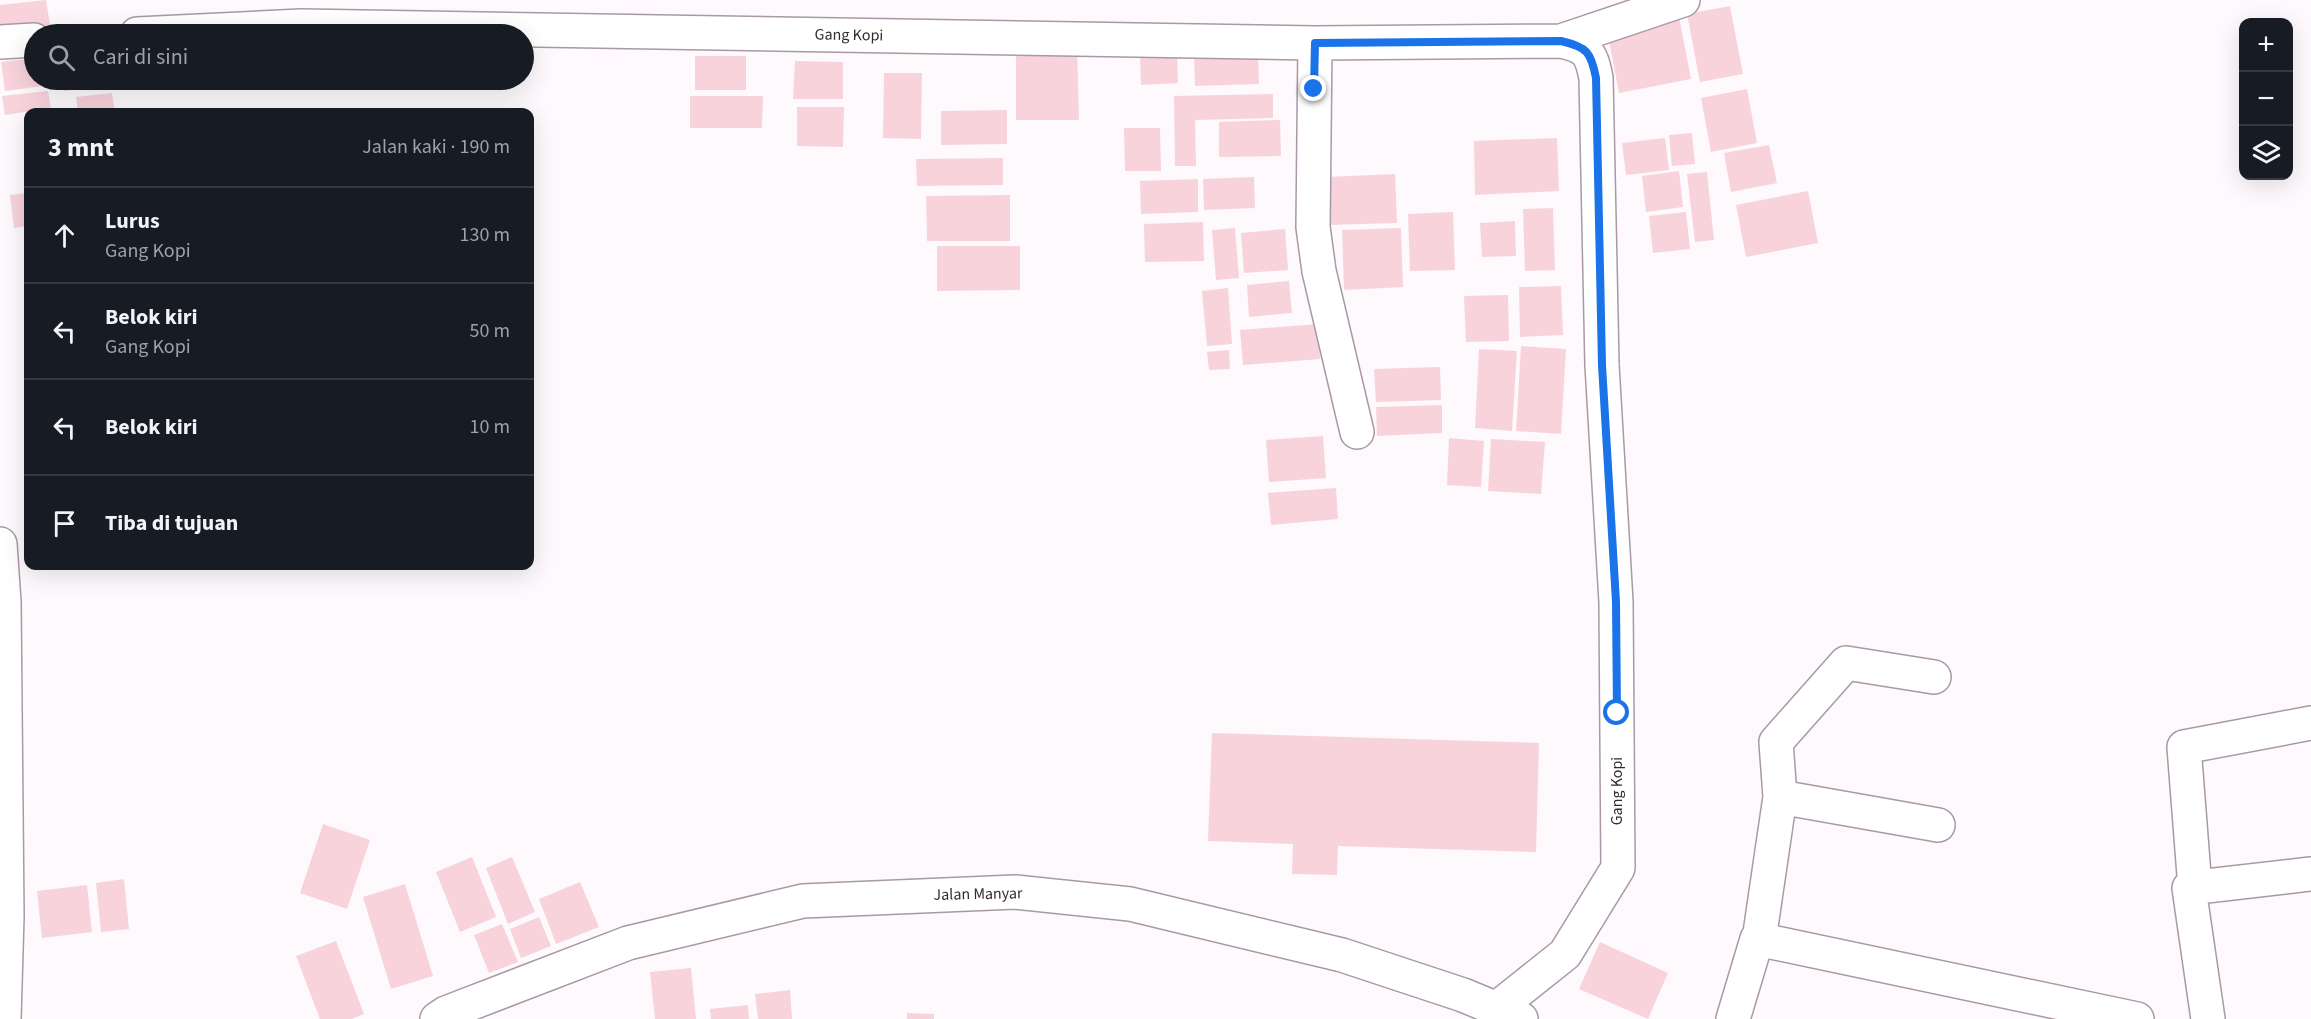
<!DOCTYPE html>
<html lang="id">
<head>
<meta charset="utf-8">
<style>
	:root { --surface:#171b24; --page:#20242c; --text:#f1f3f6; --muted:#9ea1a6; --line:#363941 }
	body { margin:0; font-family:"Source Sans 3",sans-serif; background:var(--page); color:var(--text) }
	.controls { position:absolute; right:18px; top:18px; display:grid; overflow:hidden; border-radius:12px; box-shadow:0 6px 24px #0002 }
	.controls button { width:54px; height:54px; display:grid; place-items:center; padding:0; border:0; border-bottom:2px solid var(--line); background:var(--surface); color:var(--text); font:30px sans-serif }
	.stop { position:absolute; width:18px; height:18px; margin:-14px; border:4px solid #1a73e8; border-radius:50%; background:#fff }
	.stop.end { background:#1a73e8; border-color:#fff; box-shadow:0 2px 6px #0008 }
	.list { margin:0; padding:0; list-style:none }
	h2 { display:flex; justify-content:space-between; align-items:center; height:78px; margin:0; padding:0 24px; font-size:26px }
	h2 small { font-size:20px; font-weight:400; color:var(--muted) }
	.list li { display:grid; grid-template-columns:39px 1fr auto; gap:18px; align-items:center; box-sizing:border-box; height:96px; padding:0 24px; border-top:2px solid var(--line) }
	.list b { display:block; font-size:22px; white-space:nowrap }
	.list p { margin:0; font-size:20px; white-space:nowrap; color:var(--muted) }
	.list em { font-size:20px; font-style:normal; color:var(--muted) }
	.icon { flex:none; width:33px; height:33px; fill:none; stroke:currentColor; stroke-width:2; stroke-linecap:round; stroke-linejoin:round }
	.map { position:relative; flex:none; width:2311px; height:1019px; overflow:hidden }
	.search { position:absolute; background:var(--surface); box-shadow:0 6px 24px #0002; left:24px; top:24px; width:510px; height:66px; display:flex; align-items:center; gap:15px; box-sizing:border-box; padding:0 21px; border-radius:33px; color:var(--muted); font-size:22px }
	.panel { position:absolute; background:var(--surface); box-shadow:0 6px 24px #0002; left:24px; top:108px; width:510px; height:462px; border-radius:12px }
	.map>svg:first-child { display:block }
</style>
</head>
<body>
<div class="map">
<svg width="2311" height="1019" viewBox="0 0 2311 1019">
	<rect width="100%" height="100%" fill="#fdf9fc"/>
	<path fill="#f8d3dc" d="M46,0L50,25L0,31V5Z
		M1677,6L1691,79L1619,93L1605,20Z
		M1730,6L1743,74L1700,82L1687,14Z
		M1077,43L1079,120H1016V44Z
		M1177,50L1178,83L1141,85L1140,52Z
		M1258,53L1259,84L1195,86L1194,54Z
		M695,56H746V90H695Z
		M34,58V80H58V84L5,91L1,62Z
		M795,61L843,62V99H793Z
		M884,73H922L921,139L883,138Z
		M63,80H107L108,86L64,91Z
		M1747,89L1757,143L1711,152L1701,98Z
		M48,91L51,108L5,115L2,96Z
		M112,93L115,112H78L76,97Z
		M1273,94V118L1195,120L1196,166H1175L1174,96Z
		M690,96H763L762,128H690Z
		M797,107H844L843,147L797,146Z
		M1007,110V144L941,145V111Z
		M1280,120L1281,156L1219,157V122Z
		M1124,128H1160L1161,171H1125Z
		M1692,133L1695,164L1672,166L1669,135Z
		M1557,138L1559,191L1475,195L1474,141Z
		M1665,138L1669,170L1626,175L1622,143Z
		M1769,145L1777,183L1731,192L1724,153Z
		M1003,158V185L917,186L916,159Z
		M1679,171L1683,207L1646,212L1642,176Z
		M1707,172L1714,240L1695,242L1687,174Z
		M1395,174L1397,223L1329,225L1327,177Z
		M1254,177L1255,208L1204,210L1203,179Z
		M1198,179V212L1141,214L1140,181Z
		M1808,191L1818,243L1746,257L1736,205Z
		M28,193V226L14,228L10,195Z
		M1010,195V241H927L926,196Z
		M1553,208L1555,270L1525,271L1523,209Z
		M1453,212L1455,270L1410,271L1408,214Z
		M1686,212L1690,249L1653,253L1649,216Z
		M1515,221L1516,256L1482,257L1480,223Z
		M1203,222L1204,261L1145,262L1144,224Z
		M1235,228L1239,278L1216,280L1212,230Z
		M1401,228L1403,287L1344,290L1342,230Z
		M1285,229L1288,270L1244,273L1241,233Z
		M937,246H1020V290L937,291Z
		M1289,281L1292,313L1249,317L1247,285Z
		M1561,286L1563,335L1520,337L1519,287Z
		M1228,288L1232,344L1207,346L1202,291Z
		M1508,295L1509,341L1466,342L1464,296Z
		M1318,324L1320,359L1243,365L1240,330Z
		M1521,346L1566,349L1561,434L1516,431Z
		M1479,349L1517,351L1512,431L1475,428Z
		M1229,350L1230,369L1209,370L1207,352Z
		M1440,367L1441,400L1376,402L1374,369Z
		M1442,405V433L1377,436L1376,407Z
		M1323,436L1326,478L1269,482L1266,440Z
		M1449,438L1484,441L1481,487L1447,485Z
		M1491,439L1545,442L1541,494L1488,491Z
		M1336,488L1338,519L1271,525L1268,493Z
		M1212,733L1539,743L1536,852L1338,846L1337,875L1292,874L1293,844L1208,841Z
		M323,824L370,840L347,909L300,893Z
		M472,857L496,917L460,932L436,872Z
		M512,857L535,912L508,924L486,868Z
		M124,879L129,929L101,932L96,883Z
		M580,882L599,927L556,944L539,899Z
		M405,884L433,976L391,989L363,897Z
		M87,885L92,932L42,938L37,891Z
		M539,917L551,946L521,958L510,929Z
		M502,924L518,962L489,973L474,935Z
		M336,941L364,1014L352,1019H320L296,956Z
		M1600,942L1668,973L1648,1019L1579,989Z
		M691,968L696,1019H655L650,972Z
		M790,990L792,1019H758L755,994Z
		M748,1005L749,1019H711L710,1009Z
		M907,1013L934,1014V1019H907Z"/>
	<g fill="none" stroke-linecap="round" stroke-linejoin="round">
		<defs>
			<path id="minor" d="M137,34L301,26L1315,43L1561,41C1587,47 1591,52 1596,78L1602,365L1616,602L1618,868L1565,954L1496,1009
				M1561,41L1683,0
				M0,42L34,40
				M1315,43L1313,227L1319,271L1357,432
				M1780,797L1776,742L1846,663L1934,677
				M2195,888L2184,747L2311,723
				M1759,940L1780,797L1938,825
				M437,1019L446,1013L628,943L803,901L1015,892L1130,904L1342,955L1463,995L1521,1019
				M1733,1019L1757,939L2137,1019
				M2208,1019L2189,888L2311,874"/>
			<path id="secondary" d="M0,544L4,602L7,916L4,1019"/>
		</defs>
		<use href="#minor" stroke="#a998a7" stroke-width="36"/>
		<use href="#secondary" stroke="#a998a7" stroke-width="36"/>
		<use href="#minor" stroke="#fff" stroke-width="33"/>
		<use href="#secondary" stroke="#fff" stroke-width="33"/>
	</g>
	<g fill="none" stroke-linecap="round" stroke-linejoin="round">
		<path stroke="#1a73e8" stroke-width="8" d="M1314,89L1315,43L1561,41C1587,47 1591,52 1596,78L1602,365L1616,602L1617,713"/>
	</g>
	<g text-anchor="middle" dominant-baseline="central" stroke-width="4.5" stroke-linejoin="round" paint-order="stroke">
		<g font-size="16" fill="#322b31" stroke="#fff">
			<text transform="translate(849 35) rotate(1)">Gang Kopi</text>
			<text transform="translate(1617 791) rotate(-90)">Gang Kopi</text>
			<text transform="translate(978 894) rotate(-1)">Jalan Manyar</text>
		</g>
	</g>
</svg>
<div class="controls">
<button>+</button>
<button>−</button>
<button><svg class="icon" aria-label="layers" viewBox="0 0 24 24"><path d="M12 4l9 5-9 5-9-5zM3 14l9 5 9-5"/></svg></button>
</div>
<div class="stop" style="left:1617px;top:713px"></div>
<div class="stop end" style="left:1314px;top:89px"></div>
<div class="search"><svg class="icon" aria-label="search" viewBox="0 0 24 24"><circle cx="10" cy="10" r="6"/><path d="M15 15l6 6"/></svg>Cari di sini</div>
<section class="panel">
<h2>3 mnt<small>Jalan kaki · 190 m</small></h2>
<ul class="list">
<li><svg class="icon" aria-label="ahead" viewBox="0 0 24 24"><path d="M12 20V5M6 11l6-6 6 6"/></svg><div><b>Lurus</b><p>Gang Kopi</p></div><em>130 m</em></li>
<li><svg class="icon" aria-label="left" viewBox="0 0 24 24"><path d="M17 20v-9H6M10 6l-5 5 5 5"/></svg><div><b>Belok kiri</b><p>Gang Kopi</p></div><em>50 m</em></li>
<li><svg class="icon" aria-label="left" viewBox="0 0 24 24"><path d="M17 20v-9H6M10 6l-5 5 5 5"/></svg><div><b>Belok kiri</b></div><em>10 m</em></li>
<li><svg class="icon" aria-label="arrive" viewBox="0 0 24 24"><path d="M6 21V4h12l-3 4 3 4H6"/></svg><div><b>Tiba di tujuan</b></div></li>
</ul>
</section>
</div>
</body>
</html>
